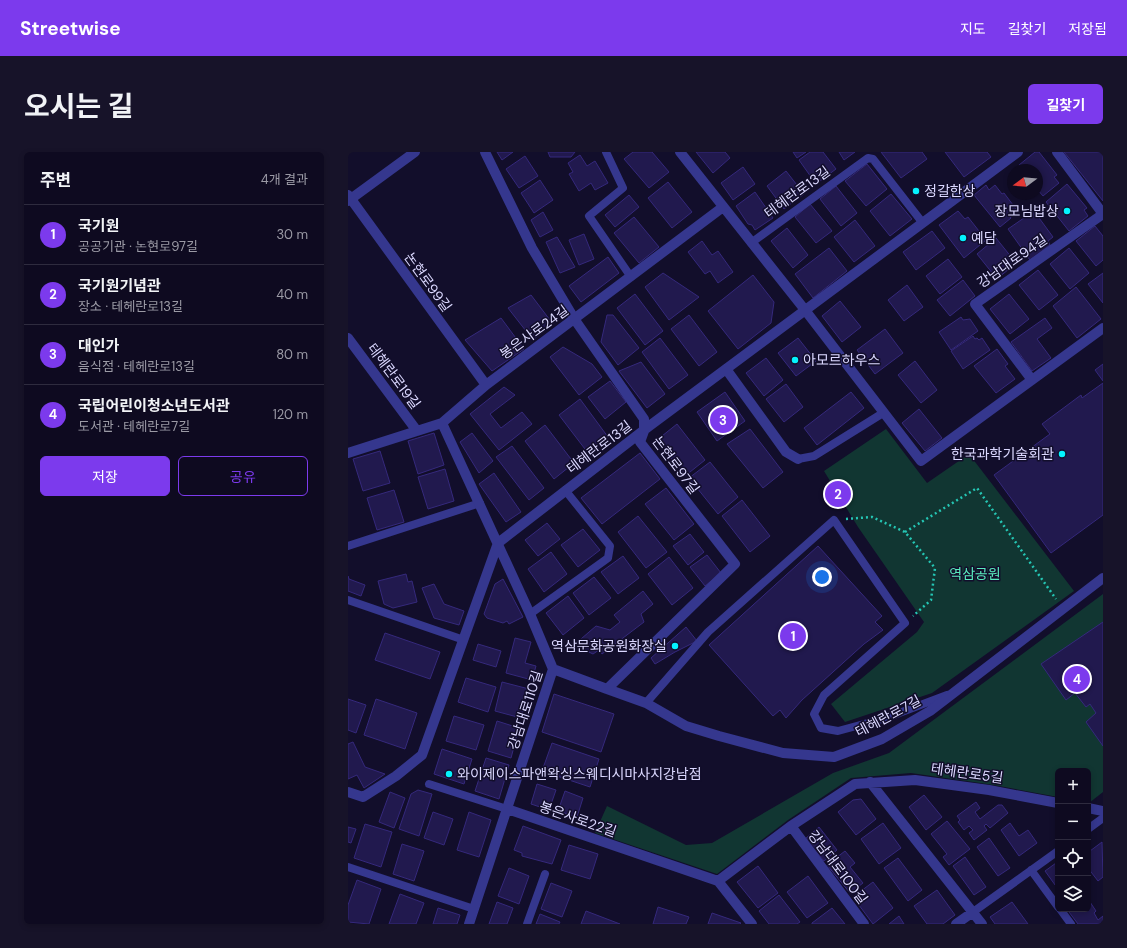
<!DOCTYPE html>
<html lang="ko">
<head>
<meta charset="utf-8">
<style>
	:root { --surface:#0e0a20; --page:#171329; --text:#f1f3f6; --muted:#9b9aa5; --line:#2e2b3e; --accent:#7c3aed }
	body { margin:0; font-family:"DM Sans","Noto Sans KR",sans-serif; background:var(--page); color:var(--text) }
	.controls { position:absolute; right:12px; bottom:12px; display:grid; overflow:hidden; border-radius:6px; box-shadow:0 2px 6px #0003 }
	.controls button { width:36px; height:36px; display:grid; place-items:center; padding:0; border:0; border-bottom:1px solid var(--line); background:var(--surface); color:var(--text); font:20px sans-serif }
	.compass { position:absolute; left:659px; top:12px; width:36px; height:36px; border-radius:50%; background:var(--surface); box-shadow:0 2px 6px #0003; rotate:254deg }
	.you { position:absolute; left:474px; top:425px; width:14px; height:14px; margin:-10px; border:3px solid #fff; border-radius:50%; background:#1a73e8; box-shadow:0 0 0 6px #1a73e833 }
	.badge { display:grid; place-items:center; width:26px; height:26px; border-radius:50%; background:var(--accent); color:#fff; font-size:13px; font-weight:700 }
	.pin { position:absolute; translate:-50% -50%; border:2px solid #fff; box-shadow:0 1px 4px #0006 }
	.list { margin:0; padding:0; list-style:none }
	h2 { display:flex; justify-content:space-between; align-items:center; height:52px; margin:0; padding:0 16px; font-size:17px }
	h2 small { font-size:13px; font-weight:400; color:var(--muted) }
	.list li { display:grid; grid-template-columns:26px 1fr auto; gap:12px; align-items:center; box-sizing:border-box; height:60px; padding:0 16px; border-top:1px solid var(--line) }
	.list b { display:block; font-size:15px; white-space:nowrap }
	.list p { margin:0; font-size:13px; white-space:nowrap; color:var(--muted) }
	.list em { font-size:13px; font-style:normal; color:var(--muted) }
	.actions { display:flex; gap:8px; padding:12px 16px }
	.actions a { flex:1; padding:9px 0; border:1px solid var(--accent); border-radius:6px; text-align:center; font-size:14px; color:var(--accent) }
	.actions .main { background:var(--accent); color:#fff }
	.icon { flex:none; width:22px; height:22px; fill:none; stroke:currentColor; stroke-width:2; stroke-linecap:round; stroke-linejoin:round }
	.map { position:relative; flex:none; width:755px; height:772px; overflow:hidden; border-radius:6px }
	header { display:flex; align-items:center; gap:24px; box-sizing:border-box; height:56px; padding:0 20px; background:var(--accent); color:#fff }
	header strong { font-size:19px }
	nav { display:flex; gap:22px; margin-inline-start:auto; font-size:14px }
	.intro { display:flex; align-items:center; justify-content:space-between; box-sizing:border-box; height:96px; padding:0 24px }
	h1 { margin:0; font-size:28px }
	.button { padding:10px 18px; border-radius:6px; background:var(--accent); color:#fff; font-size:14px; font-weight:700 }
	main { display:flex; gap:24px; padding:0 24px }
	aside { flex:1; background:var(--surface); border-radius:6px; box-shadow:0 2px 6px #0003 }
	.map>svg:first-child { display:block }
</style>
</head>
<body>
<header>
<strong>Streetwise</strong>
<nav><a>지도</a><a>길찾기</a><a>저장됨</a></nav>
</header>
<div class="intro"><h1>오시는 길</h1><a class="button">길찾기</a></div>
<main>
<aside>
<h2>주변<small>4개 결과</small></h2>
<ul class="list">
<li><span class="badge">1</span><div><b>국기원</b><p>공공기관 · 논현로97길</p></div><em>30 m</em></li>
<li><span class="badge">2</span><div><b>국기원기념관</b><p>장소 · 테헤란로13길</p></div><em>40 m</em></li>
<li><span class="badge">3</span><div><b>대인가</b><p>음식점 · 테헤란로13길</p></div><em>80 m</em></li>
<li><span class="badge">4</span><div><b>국립어린이청소년도서관</b><p>도서관 · 테헤란로7길</p></div><em>120 m</em></li>
</ul>
<div class="actions"><a class="main">저장</a><a>공유</a></div>
</aside>
<div class="map">
<svg width="755" height="772" viewBox="0 0 755 772">
	<rect width="100%" height="100%" fill="#120e2b"/>
	<path fill="#113632" d="M538,277L579,331L621,302L726,439L584,541L497,570L483,552L569,480L576,470L510,375L476,319Z
		M755,442V640L741,651L740,619H710V645L646,633L563,621L503,626L440,668L369,722L247,681L259,654L338,693L364,691L485,621L541,601Z"/>
	<path fill="#21194e" stroke="#35297c" d="M149,0H165L154,8Z
		M200,0H227L223,5H202Z
		M285,0H304L321,20L301,36L276,7Z
		M348,0H377L382,6L365,21Z
		M445,0H458L449,6Z
		M462,0H475L488,17L468,32L451,8Z
		M491,0H507L496,8Z
		M533,0H574L579,7L553,26Z
		M597,0H639L643,5L616,25Z
		M687,0H691L709,23L706,25L711,31L695,44L689,37V18H674L671,13Z
		M716,0H755V49Z
		M232,3L239,14L247,9L260,31L247,38L243,31L231,39L221,22L225,20L220,11Z
		M177,4L190,24L171,36L158,17Z
		M519,12L539,37L518,54L497,29Z
		M395,15L407,32L385,48L373,31Z
		M438,19L456,42L436,57L419,34Z
		M192,28L205,48L186,61L173,41Z
		M320,30L344,60L324,76L300,46Z
		M719,32L739,56L736,58L740,64L721,79L698,50Z
		M638,33L641,38L647,33L654,42L656,41L668,57L661,63L663,66L652,75L626,43Z
		M488,34L509,61L493,74L472,47Z
		M407,40L425,66L407,78L404,73L400,72L388,54Z
		M543,42L564,67L542,84L522,59Z
		M281,43L291,55L267,75L257,63Z
		M462,52L484,79L468,91L447,65Z
		M610,59L617,67L620,65L638,88L616,106L591,73Z
		M686,59L705,85L700,89L702,93L682,108L660,77Z
		M195,60L205,78L192,85L183,68Z
		M286,65L311,95L291,111L266,81Z
		M507,68L527,94L506,110L486,85Z
		M747,74L755,84V108L748,114L728,89Z
		M439,76L460,103L445,116L423,89Z
		M584,79L597,96L568,118L555,100Z
		M236,82L246,107L231,113L221,88Z
		M209,85L227,115L212,121L198,90Z
		M648,86L668,111L649,127L629,102Z
		M354,89L364,103L370,99L385,120L370,131L362,119L357,122L340,100Z
		M481,96L499,119L465,146L447,122Z
		M721,96L741,121L722,137L702,112Z
		M260,105L271,121L233,150L221,134Z
		M600,107L614,125L592,142L578,124Z
		M690,118L710,143L691,158L671,133Z
		M315,121L351,145L321,168L297,135Z
		M755,121V151L740,132Z
		M405,123L426,150L423,171L390,197L360,159Z
		M615,128L627,144L602,164L589,148Z
		M559,133L575,155L556,169L540,148Z
		M728,135L753,167L729,186L705,154Z
		M287,142L315,179L297,193L269,156Z
		M661,142L681,167L662,182L642,157Z
		M183,143L205,172L185,188L160,156Z
		M492,149L513,175L494,190L474,164Z
		M259,163H265L291,196L270,213L253,190Z
		M341,163L369,200L351,214L323,177Z
		M613,165L615,168L622,167L630,179L603,198L591,180Z
		M153,166L176,197L144,219L117,188Z
		M697,166L704,176L689,187L703,206L684,219L663,190Z
		M537,177L555,201L527,222L509,198Z
		M625,184L627,187L629,186L631,188L634,186L642,198L615,217L603,199Z
		M312,186L340,223L321,237L294,200Z
		M450,186L468,209L448,224L430,201Z
		M215,195L244,212L254,225L231,243L202,205Z
		M649,197L660,212L657,214L667,227L648,241L626,214Z
		M418,206L435,228L416,244L398,221Z
		M567,209L589,238L573,251L550,223Z
		M293,210L317,242L299,256L271,219Z
		M755,212V229L747,218Z
		M262,229L278,250L257,267L240,245Z
		M755,231V363L703,401L646,323L702,282L694,272L733,243L734,246Z
		M438,232L455,255L436,270L418,247Z
		M156,235L167,243L142,262L153,276L174,260L184,272L151,298L122,262Z
		M377,240L397,269L369,289L349,260Z
		M503,240L516,256L469,293L456,276Z
		M232,247L260,285L240,301L211,263Z
		M571,257L594,286L577,299L554,271Z
		M329,272L357,308L337,324L309,288Z
		M197,273L226,311L206,327L177,289Z
		M402,277L435,320L415,336L379,292Z
		M86,281L96,313L70,322L60,289Z
		M124,281L145,309L131,321L112,290Z
		M164,294L196,336L181,348L148,305Z
		M32,299L42,331L15,339L5,307Z
		M292,301L312,327L254,372L233,346Z
		M362,310L390,345L370,362L341,326Z
		M97,317L106,349L80,357L70,325Z
		M146,321L173,360L158,370L131,332Z
		M318,336L346,372L326,388L297,352Z
		M46,338L56,370L29,378L19,346Z
		M394,348L422,384L402,400L374,364Z
		M290,364L319,400L298,416L270,380Z
		M199,371L212,387L190,404L177,388Z
		M235,377L252,398L230,415L213,393Z
		M342,382L356,400L340,413L325,394Z
		M470,394L534,464L527,470L535,478L516,492L454,548L438,566L432,558L425,564L361,493Z
		M203,400L219,422L196,440L180,417Z
		M359,403L373,421L357,434L342,415Z
		M275,404L291,426L270,442L253,420Z
		M321,405L345,436L324,453L300,422Z
		M58,422L60,430L64,429L69,450L45,456L36,452L30,429Z
		M0,424L1,427L17,433L13,444L0,439Z
		M246,425L263,446L241,463L225,441Z
		M155,427L175,465L161,472L159,469L155,471L139,466L136,462L147,432Z
		M86,432L96,452L116,459L111,473L86,466L74,436Z
		M295,439L305,452L293,462L296,470L254,502L251,498L245,502L226,493L248,474L262,478L272,470L266,463Z
		M220,444L236,466L215,483L198,461Z
		M755,470V594L738,570L748,561L742,552L738,555L727,541L718,548L693,512Z
		M338,475L349,489L327,500L307,512L303,506Z
		M37,481L92,500L82,527L27,508Z
		M167,486L183,490L177,511L188,514L184,528L158,521Z
		M130,492L153,499L148,515L125,508Z
		M118,526L148,535L140,560L110,550Z
		M154,530L181,537L173,566L147,559Z
		M206,542L266,562L253,600L194,580Z
		M0,547L18,553L8,581L0,578Z
		M28,547L69,561L57,597L16,583Z
		M106,564L136,573L128,598L98,589Z
		M149,569L171,576L163,606L140,599Z
		M5,590L17,615L37,622L16,636L9,623L0,627V592Z
		M204,591L251,607L242,635L194,619Z
		M94,597L124,607L116,632L86,622Z
		M138,606L161,613L151,647L127,639Z
		M189,632L208,638L201,658L183,652Z
		M70,638L84,642L71,684L51,677L63,642Z
		M217,639L235,646L229,665L210,659Z
		M42,640L57,646L46,676L31,670Z
		M576,643L594,665L578,678L561,655Z
		M513,647L528,667L508,683L490,660L505,648Z
		M628,650L632,656L627,660L632,667L650,653H654L660,661L642,676L638,672L636,674L639,678L626,688L621,681L625,678L621,674L616,678L610,670L612,668L609,664Z
		M85,660L105,667L96,693L76,686Z
		M121,660L143,668L131,705L109,698Z
		M599,669L622,697L601,713L595,705L599,702L583,682Z
		M535,671L553,696L531,712L513,687Z
		M662,671L671,684L680,678L689,691L671,704L653,678Z
		M17,672L44,680L33,715L6,706Z
		M175,674L213,688L204,712L174,704V701L166,698Z
		M0,675L8,677L3,691L0,690Z
		M471,675L489,698L476,709L457,687Z
		M641,686L662,716L650,724L629,695Z
		M754,690L755,725L750,729L740,716V696L742,699Z
		M54,692L76,699L66,729L45,722Z
		M221,693L250,702L242,727L213,718Z
		M497,699L507,711L502,715L515,731L502,741L479,713Z
		M617,705L638,735L626,743L605,714Z
		M550,706L574,738L560,749L536,716Z
		M708,711L710,713V737L697,719Z
		M410,714L430,741L410,756L389,730Z
		M161,716L181,724L171,752L150,744Z
		M460,724L480,751L459,766L439,740Z
		M9,728L33,737L21,772L0,770V753Z
		M525,730L545,756L525,772L505,745Z
		M203,731L224,739L214,765L193,757Z
		M589,738L607,763L595,772H579L566,754Z
		M52,742L76,751L68,772H41Z
		M431,743L452,770L449,772H421L411,759Z
		M740,747L748,759L746,761L750,768L755,764V772H730L721,760L725,757H740Z
		M149,750L165,756L159,772H141Z
		M664,750L680,772H647L642,765Z
		M310,755L341,765L338,772H305Z
		M90,756L112,763L109,772H85Z
		M484,756L497,772H464V771Z
		M238,759L272,772H233Z
		M364,761L393,771L392,772H360Z
		M192,762L212,770L211,772H188Z
		M551,764L556,772H541Z"/>
	<g fill="none" stroke-linecap="round" stroke-linejoin="round">
		<path stroke="#25c6b4" stroke-width="2.5" stroke-dasharray="2 3" stroke-linecap="butt" d="M498,367L524,365L557,380L587,416L583,448L565,464
			M557,380L629,336L708,447"/>
		<path stroke="#35378e" stroke-width="8" d="M258,0L275,36L241,64L283,125
			M403,91L520,6L525,7L574,70
			M450,307L466,304L535,261
			M0,394L132,351
			M0,448L116,488
			M182,462L260,406L262,394L217,338
			M298,551L360,480L486,368L557,471L476,543L466,562L473,576L490,579L538,566L599,543
			M81,632L159,657
			M740,677L755,666
			M0,715L126,757
			M683,718L710,755
			M712,757L723,772
			M625,760L710,699
			M179,772L197,722"/>
		<path stroke="#35378e" stroke-width="10" d="M137,0L184,96L227,168L296,267V279L292,290L387,412L259,537L205,517
			M332,0L457,158L573,309L755,176
			M709,0L755,62
			M0,43L138,233
			M0,49L67,0
			M0,186L69,279
			M378,217L438,300L450,307
			M684,228L627,152L755,62
			M94,271L182,462L205,517L121,772
			M0,301L94,271L138,233L375,55
			M259,537L298,551L338,574L371,584L435,601L486,605L534,587L582,559L755,426
			M522,630L634,772
			M0,640L15,645L48,624L74,603L150,391L300,275L670,0
			M740,656L755,659
			M159,657L370,729
			M443,674L516,772
			M370,729L443,674L507,632L567,628L641,638L710,651
			M370,729L404,772
			M608,772L625,760"/>
	</g>
	<g fill="#04f3ff" stroke="#120e2b" stroke-width="1.5">
		<circle cx="568" cy="39" r="4"/>
		<circle cx="719" cy="59" r="4"/>
		<circle cx="615" cy="86" r="4"/>
		<circle cx="447" cy="208" r="4"/>
		<circle cx="714" cy="302" r="4"/>
		<circle cx="327" cy="494" r="4"/>
		<circle cx="101" cy="622" r="4"/>
	</g>
	<g text-anchor="middle" dominant-baseline="central" stroke-width="3" stroke-linejoin="round" paint-order="stroke">
		<g font-size="14" fill="#dbd8ff" stroke="#120e2b" text-anchor="start">
			<text x="576" y="39">정갈한상</text>
			<text x="711" y="59" text-anchor="end">장모님밥상</text>
			<text x="623" y="86">예담</text>
			<text x="455" y="208">아모르하우스</text>
			<text x="706" y="302" text-anchor="end">한국과학기술회관</text>
			<text x="319" y="494" text-anchor="end">역삼문화공원화장실</text>
			<text x="109" y="622">와이제이스파앤왁싱스웨디시마사지강남점</text>
		</g>
		<g font-size="14" fill="#dbd8ff" stroke="#120e2b">
			<text transform="translate(449 40) rotate(-36)">테헤란로13길</text>
			<text transform="translate(664 109) rotate(-35)">강남대로94길</text>
			<text transform="translate(80 130) rotate(54)">논현로99길</text>
			<text transform="translate(186 180) rotate(-36)">봉은사로24길</text>
			<text transform="translate(46 224) rotate(53)">테헤란로19길</text>
			<text transform="translate(251 295) rotate(-37)">테헤란로13길</text>
			<text transform="translate(328 313) rotate(53)">논현로97길</text>
			<text transform="translate(177 558) rotate(-72)">강남대로110길</text>
			<text transform="translate(540 564) rotate(-28)">테헤란로7길</text>
			<text transform="translate(619 621) rotate(8)">테헤란로5길</text>
			<text transform="translate(230 667) rotate(19)">봉은사로22길</text>
			<text transform="translate(490 715) rotate(53)">강남대로100길</text>
		</g>
		<g font-size="14" fill="#59ebbe" stroke="#120e2b">
			<text x="627" y="422">역삼공원</text>
		</g>
	</g>
</svg>
<div class="controls">
<button>+</button>
<button>−</button>
<button><svg class="icon" aria-label="locate" viewBox="0 0 24 24"><circle cx="12" cy="12" r="6"/><path d="M12 2v4M12 18v4M2 12h4M18 12h4"/></svg></button>
<button><svg class="icon" aria-label="layers" viewBox="0 0 24 24"><path d="M12 4l9 5-9 5-9-5zM3 14l9 5 9-5"/></svg></button>
</div>
<svg class="compass" viewBox="-18 -18 36 36"><path d="M0-13l5 13h-10z" fill="#e53935"/><path d="M0 13l5-13h-10z" fill="#9b9aa5"/></svg>
<div class="you"></div>
<div class="pin badge" style="left:445px;top:484px">1</div>
<div class="pin badge" style="left:490px;top:342px">2</div>
<div class="pin badge" style="left:375px;top:268px">3</div>
<div class="pin badge" style="left:729px;top:527px">4</div>
</div>
</main>
</body>
</html>
